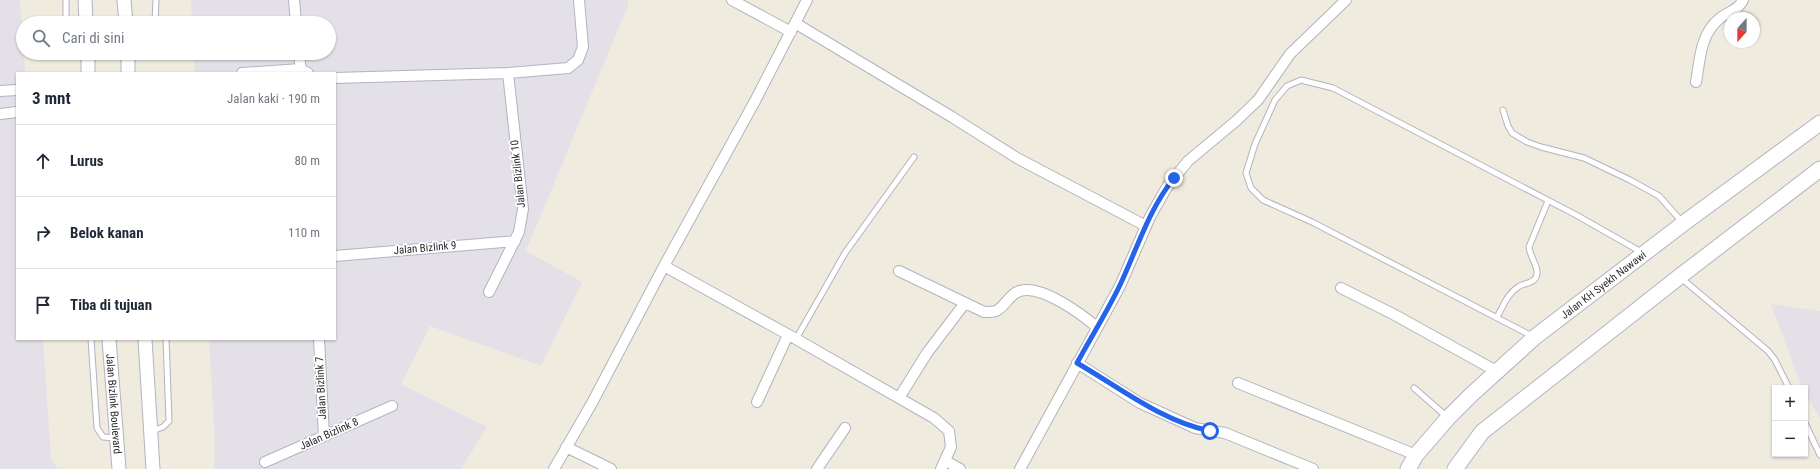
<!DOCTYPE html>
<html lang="id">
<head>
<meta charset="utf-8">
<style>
	:root { --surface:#fff; --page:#f2f2f3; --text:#1f2937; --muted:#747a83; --line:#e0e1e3 }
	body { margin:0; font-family:"Roboto Condensed",sans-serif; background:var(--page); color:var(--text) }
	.controls { position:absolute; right:12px; bottom:12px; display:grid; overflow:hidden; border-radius:0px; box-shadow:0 1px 3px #0004 }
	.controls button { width:36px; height:36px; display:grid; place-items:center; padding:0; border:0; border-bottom:1px solid var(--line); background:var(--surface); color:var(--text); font:20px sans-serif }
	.compass { position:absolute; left:1724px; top:12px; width:36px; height:36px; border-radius:50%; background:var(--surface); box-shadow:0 1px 3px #0004; rotate:201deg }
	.stop { position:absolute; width:12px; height:12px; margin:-9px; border:3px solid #2563eb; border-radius:50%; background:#fff }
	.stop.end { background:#2563eb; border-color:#fff; box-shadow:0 1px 4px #0008 }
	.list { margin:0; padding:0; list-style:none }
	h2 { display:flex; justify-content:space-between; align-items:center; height:52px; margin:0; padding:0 16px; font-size:17px }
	h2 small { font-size:13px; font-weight:400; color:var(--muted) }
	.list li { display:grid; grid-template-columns:26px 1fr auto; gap:12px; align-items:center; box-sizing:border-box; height:72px; padding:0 16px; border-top:1px solid var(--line) }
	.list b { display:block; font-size:15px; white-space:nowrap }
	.list em { font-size:13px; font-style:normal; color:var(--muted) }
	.icon { flex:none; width:22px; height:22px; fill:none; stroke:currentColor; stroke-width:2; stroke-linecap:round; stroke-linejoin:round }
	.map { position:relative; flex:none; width:1820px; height:469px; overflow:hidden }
	.search { position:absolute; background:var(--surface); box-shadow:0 1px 3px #0004; left:16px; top:16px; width:320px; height:44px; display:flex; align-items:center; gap:10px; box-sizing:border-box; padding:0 14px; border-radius:22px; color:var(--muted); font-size:15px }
	.panel { position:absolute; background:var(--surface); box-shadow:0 1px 3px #0004; left:16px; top:72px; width:320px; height:268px; border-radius:0px }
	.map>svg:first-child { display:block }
</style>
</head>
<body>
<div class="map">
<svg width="1820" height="469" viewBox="0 0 1820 469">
	<rect width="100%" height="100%" fill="#efebdf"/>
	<path fill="#e3e0e8" d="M0,0H20L25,73H17V339H43L51,460L58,469H0Z
		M191,0H627L629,3L526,251L582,282L541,366L430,326L401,384L487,427L461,469H214L215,441L209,339H335V73H195L194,53H329V23H192Z
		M1771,304L1820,311V418L1805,394V388H1802Z"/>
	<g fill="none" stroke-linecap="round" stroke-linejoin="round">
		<defs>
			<path id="service" d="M66,0V23
				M155,23L156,0
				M1503,110L1508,126L1512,133L1527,142L1541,147L1584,158L1630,180L1659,196L1683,223
				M1681,278L1768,351L1775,360L1789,388
				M1497,317C1503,307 1507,294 1518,287C1525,282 1538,284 1537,271C1536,263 1530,256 1529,247L1548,201
				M1532,336L1312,222L1263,200L1251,188L1246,173L1255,144L1275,100L1287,86L1301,80L1333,88L1578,216L1643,253
				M91,339L97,428L103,437L115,438
				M796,339L845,253L914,157
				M1414,388L1446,416
				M1805,423L1820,455
				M152,431L163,427L169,421L166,339"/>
			<path id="minor" d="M294,0L296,23
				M732,0L791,32
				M807,0L755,101L664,266L796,339L934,418L949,431L951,447L941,469
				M795,23L952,117L1017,158L1146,226
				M299,53L301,73
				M242,73L300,69L308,73
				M335,78L508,73L568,68L578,60L583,47L579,0
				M1696,82C1700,60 1700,35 1719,19C1727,12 1738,11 1743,0
				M0,91L17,90
				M0,114L17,112
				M335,256L515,241
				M899,271L984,312C987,312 993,312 996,311C1005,307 1010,293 1020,291C1041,284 1081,314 1097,327
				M1341,288L1393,314L1498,372
				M489,292L519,232L523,209L508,73
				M319,339L324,436
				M1077,363L1140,403L1195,428L1225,433L1313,469
				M1238,383L1416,455
				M899,398L927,353L965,303
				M757,402L788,335
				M566,447L611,469
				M946,461L960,469
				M265,462L392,406
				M554,469L592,403L664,266
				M817,469L845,428
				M1020,469L1120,286L1150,217L1167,187L1188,161L1236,121L1258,100L1290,54L1346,0"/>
			<g id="tertiary">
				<path d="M85,0L86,23"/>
				<path d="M124,0L126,23"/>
				<path d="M88,53V73"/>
				<path d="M128,53V73"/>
				<path id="s1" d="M109,339L119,469"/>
				<path d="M145,339L153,469"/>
			</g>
			<g id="secondary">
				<path id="s2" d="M1408,469L1416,455L1448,418L1471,395L1535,337L1684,223L1820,123"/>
				<path d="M1455,469L1482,432L1679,277L1820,169"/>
			</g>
		</defs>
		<use href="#service" stroke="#b3b3c1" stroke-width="7"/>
		<use href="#minor" stroke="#b3b3c1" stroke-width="12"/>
		<use href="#tertiary" stroke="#b3b3c1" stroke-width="15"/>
		<use href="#secondary" stroke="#b3b3c1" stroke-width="17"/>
		<use href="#service" stroke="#fff" stroke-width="5"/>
		<use href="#minor" stroke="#fff" stroke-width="10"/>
		<use href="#tertiary" stroke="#fff" stroke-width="13"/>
		<use href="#secondary" stroke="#fff" stroke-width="15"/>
	</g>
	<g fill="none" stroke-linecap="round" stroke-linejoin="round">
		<path stroke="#2563eb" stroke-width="5" d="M1174,178C1149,209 1137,249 1120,285C1107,312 1091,337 1077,363C1119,387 1161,421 1210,431"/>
	</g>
	<g text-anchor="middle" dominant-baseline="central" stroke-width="3.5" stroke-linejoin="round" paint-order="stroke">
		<g font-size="11" fill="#2d2d2d" stroke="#fff">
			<text transform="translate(518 174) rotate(-96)">Jalan Bizlink 10</text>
			<text transform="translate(425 248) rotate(-5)">Jalan Bizlink 9</text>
			<text stroke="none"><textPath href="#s2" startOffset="270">Jalan KH Syekh Nawawi</textPath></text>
			<text transform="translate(321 388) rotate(-93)">Jalan Bizlink 7</text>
			<text stroke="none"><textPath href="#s1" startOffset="65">Jalan Bizlink Boulevard</textPath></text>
			<text transform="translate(329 434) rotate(-24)">Jalan Bizlink 8</text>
		</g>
	</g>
</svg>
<div class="controls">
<button>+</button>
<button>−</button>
</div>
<svg class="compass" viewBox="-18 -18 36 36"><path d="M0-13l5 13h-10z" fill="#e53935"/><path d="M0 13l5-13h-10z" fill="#747a83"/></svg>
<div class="stop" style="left:1210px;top:431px"></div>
<div class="stop end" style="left:1174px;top:178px"></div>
<div class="search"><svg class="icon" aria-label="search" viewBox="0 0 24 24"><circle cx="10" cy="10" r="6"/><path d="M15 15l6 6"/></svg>Cari di sini</div>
<section class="panel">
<h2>3 mnt<small>Jalan kaki · 190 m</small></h2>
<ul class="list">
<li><svg class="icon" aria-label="ahead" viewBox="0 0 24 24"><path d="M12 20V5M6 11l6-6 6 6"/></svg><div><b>Lurus</b></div><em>80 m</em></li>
<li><svg class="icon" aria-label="right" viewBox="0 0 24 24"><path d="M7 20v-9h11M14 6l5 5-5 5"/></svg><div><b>Belok kanan</b></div><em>110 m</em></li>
<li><svg class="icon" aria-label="arrive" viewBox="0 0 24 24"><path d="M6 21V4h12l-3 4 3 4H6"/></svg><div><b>Tiba di tujuan</b></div></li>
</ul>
</section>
</div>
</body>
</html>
